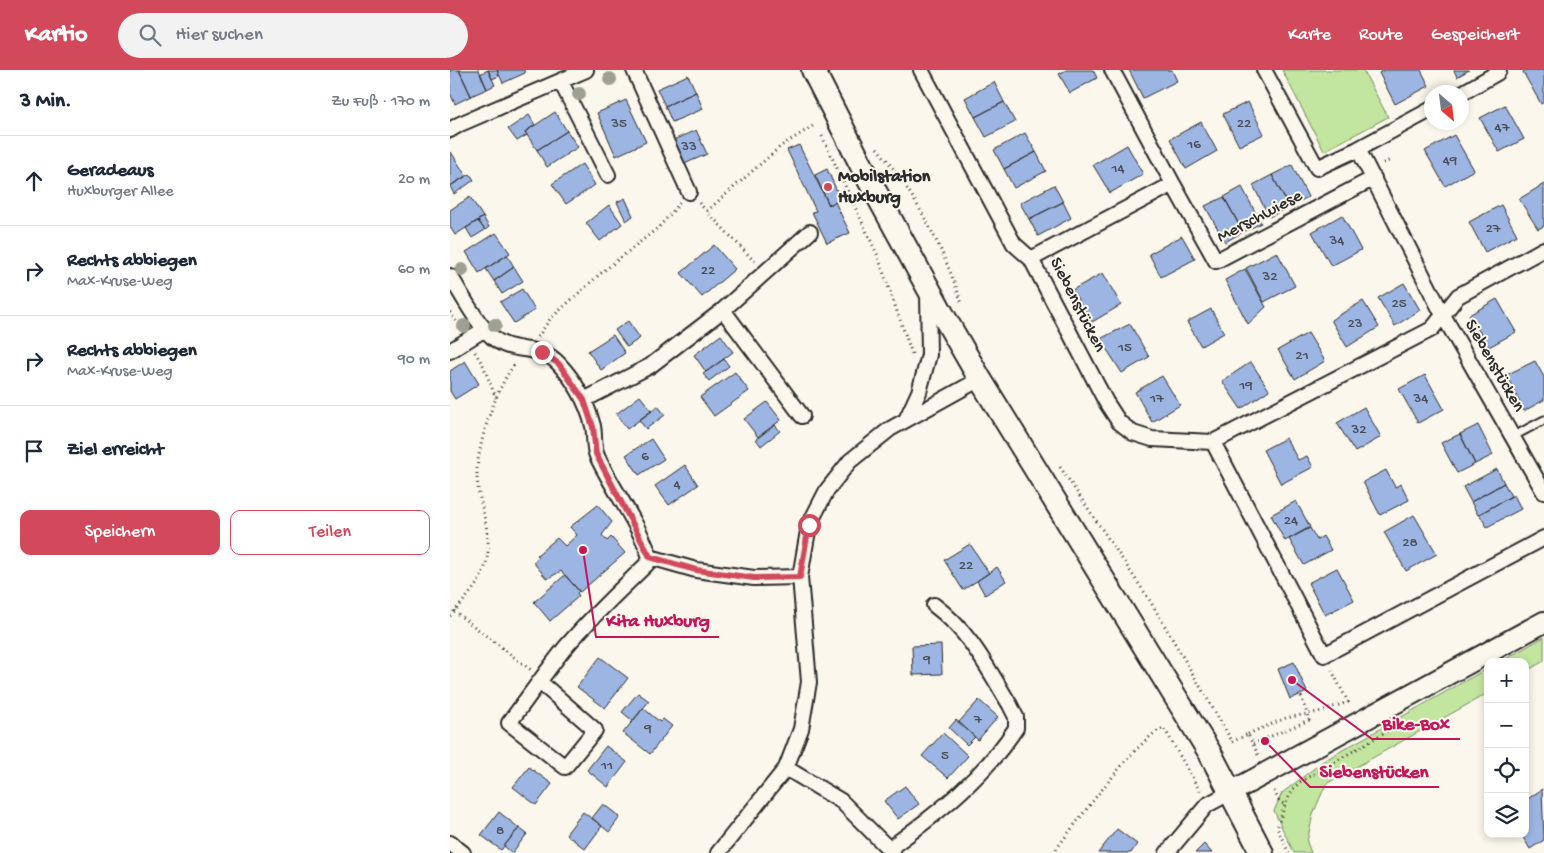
<!DOCTYPE html>
<html lang="de">
<head>
<meta charset="utf-8">
<style>
	:root { --surface:#fff; --page:#f2f2f3; --text:#1f2937; --muted:#747a83; --line:#e0e1e3; --accent:#d1495b }
	body { margin:0; font-family:"Gochi Hand",sans-serif; background:var(--page); color:var(--text) }
	.controls { position:absolute; right:15px; bottom:15px; display:grid; overflow:hidden; border-radius:10px; box-shadow:0 2px 8px #0003 }
	.controls button { width:45px; height:45px; display:grid; place-items:center; padding:0; border:0; border-bottom:1px solid var(--line); background:var(--surface); color:var(--text); font:25px sans-serif }
	.compass { position:absolute; left:974px; top:15px; width:45px; height:45px; border-radius:50%; background:var(--surface); box-shadow:0 2px 8px #0003; rotate:152deg }
	.stop { position:absolute; width:15px; height:15px; margin:-11px; border:4px solid #d1495b; border-radius:50%; background:#fff }
	.stop.end { background:#d1495b; border-color:#fff; box-shadow:0 1px 5px #0008 }
	.list { margin:0; padding:0; list-style:none }
	h2 { display:flex; justify-content:space-between; align-items:center; height:65px; margin:0; padding:0 20px; font-size:21px }
	h2 small { font-size:16px; font-weight:400; color:var(--muted) }
	.list li { display:grid; grid-template-columns:32px 1fr auto; gap:15px; align-items:center; box-sizing:border-box; height:90px; padding:0 20px; border-top:1px solid var(--line) }
	.list b { display:block; font-size:19px; white-space:nowrap }
	.list p { margin:0; font-size:16px; white-space:nowrap; color:var(--muted) }
	.list em { font-size:16px; font-style:normal; color:var(--muted) }
	.actions { display:flex; gap:10px; padding:15px 20px }
	.actions a { flex:1; padding:11px 0; border:1px solid var(--accent); border-radius:10px; text-align:center; font-size:18px; color:var(--accent) }
	.actions .main { background:var(--accent); color:#fff }
	.icon { flex:none; width:28px; height:28px; fill:none; stroke:currentColor; stroke-width:2; stroke-linecap:round; stroke-linejoin:round }
	.map { position:relative; flex:none; width:1094px; height:783px; overflow:hidden }
	header { display:flex; align-items:center; gap:30px; box-sizing:border-box; height:70px; padding:0 25px; background:var(--accent); color:#fff }
	header strong { font-size:24px }
	nav { display:flex; gap:28px; margin-inline-start:auto; font-size:18px }
	.search { width:350px; height:45px; background:var(--page); display:flex; align-items:center; gap:12px; box-sizing:border-box; padding:0 18px; border-radius:28px; color:var(--muted); font-size:19px }
	main { display:flex }
	aside { flex:1; background:var(--surface) }
	.map>svg:first-child { display:block }
</style>
</head>
<body>
<header>
<strong>Kartio</strong>
<div class="search"><svg class="icon" aria-label="search" viewBox="0 0 24 24"><circle cx="10" cy="10" r="6"/><path d="M15 15l6 6"/></svg>Hier suchen</div>
<nav><a>Karte</a><a>Route</a><a>Gespeichert</a></nav>
</header>
<main>
<aside>
<h2>3 Min.<small>Zu Fuß · 170 m</small></h2>
<ul class="list">
<li><svg class="icon" aria-label="ahead" viewBox="0 0 24 24"><path d="M12 20V5M6 11l6-6 6 6"/></svg><div><b>Geradeaus</b><p>Huxburger Allee</p></div><em>20 m</em></li>
<li><svg class="icon" aria-label="right" viewBox="0 0 24 24"><path d="M7 20v-9h11M14 6l5 5-5 5"/></svg><div><b>Rechts abbiegen</b><p>Max-Kruse-Weg</p></div><em>60 m</em></li>
<li><svg class="icon" aria-label="right" viewBox="0 0 24 24"><path d="M7 20v-9h11M14 6l5 5-5 5"/></svg><div><b>Rechts abbiegen</b><p>Max-Kruse-Weg</p></div><em>90 m</em></li>
<li><svg class="icon" aria-label="arrive" viewBox="0 0 24 24"><path d="M6 21V4h12l-3 4 3 4H6"/></svg><div><b>Ziel erreicht</b></div></li>
</ul>
<div class="actions"><a class="main">Speichern</a><a>Teilen</a></div>
</aside>
<div class="map">
<svg width="1094" height="783" viewBox="0 0 1094 783">
	<rect width="100%" height="100%" fill="#fbf7ec"/>
	<filter id="ink" filterUnits="userSpaceOnUse"><feTurbulence type="fractalNoise" baseFrequency=".02" numOctaves="2"/><feDisplacementMap in="SourceGraphic" scale="10" xChannelSelector="R" yChannelSelector="G"/><feConvolveMatrix kernelMatrix="1 2 1 2 8 2 1 2 1" color-interpolation-filters="sRGB"/></filter>
	<g filter="url(#ink)">
		<path fill="#c2e59f" stroke="#768865" d="M832,0H913L938,47L874,81Z
			M1094,567V591L1075,602V592H1050Z
			M1038,598V623L876,714L863,744L857,772L861,783H844L824,741L832,723L875,690Z"/>
		<path fill="#9db5e2" stroke="#2b2b2b" d="M0,0H9L21,26L5,34L0,23Z
			M9,0H29L37,19L21,26Z
			M38,0H47L49,6L42,9Z
			M38,0L45,15L37,19L30,4Z
			M47,0H74L75,3L53,13Z
			M616,0H643L647,8L620,23L609,4Z
			M679,0H722L727,11L693,28Z
			M934,0H971L979,16L945,34L929,3Z
			M1004,0H1019L1007,7Z
			M1076,0H1094V32L1091,34L1073,2Z
			M238,5L246,22L215,36L207,19Z
			M544,12L554,32L525,47L515,28Z
			M246,22L253,39L222,52L215,36Z
			M176,30L196,72L166,86L147,43Z
			M554,32L565,52L536,67L525,47Z
			M798,32L814,64L789,76L773,44Z
			M1055,35L1074,69L1049,82L1030,48Z
			M105,42L117,61L87,80L75,62Z
			M79,45L85,55L75,62L77,65L67,71L58,59Z
			M751,52L767,81L736,99L720,69Z
			M246,60L257,84L232,95L221,71Z
			M117,61L128,77L97,97L87,80Z
			M575,63L586,82L554,99L544,80Z
			M1004,65L1024,100L995,116L975,81Z
			M349,75L379,135L385,132L400,163L377,173L362,142L366,141L337,80Z
			M677,75L693,104L660,123L643,95Z
			M1,82L16,106L0,116V83Z
			M586,82L596,101L564,118L554,99Z
			M132,94L145,115L116,134L102,114Z
			M842,95L858,127L839,137L822,105Z
			M377,99L391,130L379,135L365,105Z
			M20,104L24,110L4,124L0,116Z
			M822,105L839,137L819,147L803,115Z
			M1094,114V156L1088,159L1069,129Z
			M604,115L613,132L579,149L570,133Z
			M792,117L811,153L793,162L774,127Z
			M20,127L33,147L5,165L0,157V140Z
			M774,127L793,162L775,172L755,136Z
			M175,128L183,146L176,151L167,132Z
			M613,132L621,148L588,166L579,149Z
			M159,135L172,154L150,171L136,153Z
			M1051,135L1067,165L1035,182L1019,152Z
			M892,145L911,180L881,196L862,162Z
			M33,147L39,157L35,160L28,151Z
			M28,151L35,160L22,168L16,158Z
			M46,163L60,183L29,203L16,182Z
			M732,166L745,189L711,207L699,184Z
			M264,175L285,199L252,227L231,203Z
			M827,182L845,216L814,232L796,198Z
			M57,185L64,197L44,211L36,199Z
			M64,197L73,211L52,224L44,211Z
			M795,199L816,237L798,254L775,210Z
			M653,203L671,235L642,252L622,220Z
			M954,213L970,240L945,256L928,228Z
			M72,219L85,240L64,253L50,232Z
			M1047,229L1066,262L1039,277L1019,245Z
			M913,231L929,257L897,277L881,250Z
			M761,239L774,263L751,276L737,252Z
			M178,251L190,268L177,277L165,260Z
			M680,254L699,287L672,303L650,269Z
			M858,263L875,291L845,309L828,280Z
			M163,265L175,283L151,300L138,281Z
			M271,265L283,282L256,302L244,285Z
			M274,289L279,296L259,311L253,304Z
			M15,291L29,314L5,329L0,321V301Z
			M1085,291L1094,307V330L1074,341L1056,305Z
			M801,292L819,320L791,339L772,311Z
			M285,302L299,321L264,346L250,327Z
			M975,305L994,339L968,353L949,319Z
			M712,306L730,335L702,352L685,322Z
			M190,326L202,341L177,359L166,344Z
			M317,332L331,350L308,367L294,349Z
			M208,336L215,345L196,359L189,350Z
			M914,337L931,367L905,382L887,353Z
			M325,355L330,361L311,376L306,369Z
			M1028,355L1043,385L1025,394L1010,364Z
			M1010,364L1025,394L1007,403L991,373Z
			M836,368L848,390L857,386L863,397L831,414L813,380Z
			M201,369L214,389L189,405L176,385Z
			M235,395L248,415L219,435L205,416Z
			M1047,399L1054,413L1021,432L1013,417Z
			M936,400L945,417L951,414L959,430L930,445L913,412Z
			M1054,413L1061,426L1028,445L1021,432Z
			M1064,425L1071,439L1037,457L1029,444Z
			M846,431L860,457L835,471L821,445Z
			M148,435L162,452L152,465L157,471L161,467L175,483L130,522L111,501L97,509L83,492L89,487L87,485L107,468L115,476L127,465L120,457Z
			M964,445L987,484L956,501L934,462Z
			M860,458L867,470L873,466L881,480L854,495L839,469Z
			M520,474L539,503L513,520L494,490Z
			M547,497L556,511L535,525L527,511Z
			M887,498L904,530L875,545L858,513Z
			M115,505L129,521L127,523L129,526L100,551L84,532Z
			M491,575L492,604L463,605L462,576Z
			M150,587L178,608L155,638L127,617Z
			M844,592L857,622L840,629L828,599Z
			M188,623L199,631L183,651L172,642Z
			M529,630L548,647L528,670L509,652Z
			M193,638L210,652L213,649L222,656L200,684L173,663Z
			M506,650L525,667L517,675L499,658Z
			M493,663L518,686L498,708L472,686Z
			M156,676L177,692L158,717L137,700Z
			M79,697L102,714L86,735L63,717Z
			M455,716L469,734L448,749L434,731Z
			M1092,719L1094,770L1080,779L1071,764H1075V731Z
			M153,734L170,747L159,762L142,748Z
			M49,742L69,758L51,780L31,765Z
			M133,742L152,756L135,779L116,764Z
			M69,758L77,764L62,783L54,776Z
			M667,759L687,774L681,783H648Z
			M754,774L762,783H745Z"/>
		<g fill="none" stroke-linecap="round" stroke-linejoin="round">
			<defs>
				<path id="lane" d="M1062,367L1094,350"/>
				<path id="street" d="M184,0L239,122
					M471,0L564,174L581,189L656,332L669,352L683,363L702,369L763,372L982,259L1008,226L1094,179
					M814,0L867,98L908,79L993,245L1094,422
					M111,12L158,105
					M1012,23L1047,3L1049,0
					M0,60L10,54L136,0
					M908,79L982,39
					M723,114L766,191L924,108
					M581,189L723,114L662,0
					M0,206C12,224 32,266 53,274C73,283 91,275 109,294C125,311 137,333 143,356C145,366 143,377 147,386C163,420 188,452 200,487L197,494C169,521 139,549 114,579C95,603 77,629 59,653L115,697L145,660L90,612
					M273,240L352,346
					M0,281L35,259
					M134,330L200,296L273,240L360,162
					M456,350L469,322L479,285L478,223
					M763,372L874,585L1094,468
					M200,487L246,500L304,508L350,507
					M336,698L391,731L443,783
					M0,773L13,783
					M440,778C488,743 533,708 566,658V647L560,635C537,597 520,562 484,535
					M268,783L336,698L351,659L359,612L350,507L359,455L377,420L400,391L440,359L530,309
					M717,783L757,735L781,722"/>
				<path id="secondary" d="M781,722L1094,552"/>
				<path id="primary" d="M363,0L419,110L493,245L530,309L760,683L812,783"/>
			</defs>
			<use href="#lane" stroke="#2b2b2b" stroke-width="11"/>
			<use href="#street" stroke="#2b2b2b" stroke-width="18"/>
			<use href="#secondary" stroke="#2b2b2b" stroke-width="24"/>
			<use href="#primary" stroke="#2b2b2b" stroke-width="26"/>
			<path stroke="#2b2b2b" stroke-width="3" stroke-dasharray="1 4" stroke-linecap="butt" d="M372,66L427,184L462,284
				M427,78C465,123 493,177 512,234
				M933,93L941,90
				M249,133L305,192
				M257,141L331,76L366,54
				M0,242L10,257
				M88,267L100,249L150,204L209,157L230,133
				M25,282L33,295L46,328
				M610,397L699,529L782,671
				M4,541L81,600
				M0,546C14,530 31,514 36,493C44,465 28,434 27,406C26,378 47,313 66,293
				M798,664L836,648L868,642L898,632L881,599
				M782,672L798,664L809,687
				M803,674L859,650L850,623
				M824,721L829,731L835,735
				M603,783C623,758 690,664 714,658L750,721
				M839,783L827,758L835,735L843,719L850,712L941,659"/>
			<use href="#lane" stroke="#fbf7ec" stroke-width="7"/>
			<use href="#street" stroke="#fbf7ec" stroke-width="14"/>
			<use href="#secondary" stroke="#fbf7ec" stroke-width="20"/>
			<use href="#primary" stroke="#fbf7ec" stroke-width="22"/>
		</g>
		<g fill="#9ea192">
			<circle cx="160" cy="9" r="7"/>
			<circle cx="129" cy="24" r="7"/>
			<circle cx="12" cy="200" r="7"/>
			<circle cx="45" cy="255" r="7"/>
			<circle cx="14" cy="256" r="7"/>
		</g>
	</g>
	<g fill="none" stroke-linecap="round" stroke-linejoin="round" filter="url(#ink)">
		<path stroke="#d1495b" stroke-width="6" d="M92,282L109,294L134,330L143,357L146,384L200,487L246,500L304,508L350,507L359,455"/>
	</g>
	<circle fill="#d1495b" stroke="#fbf7ec" stroke-width="2" cx="378" cy="117" r="5"/>
	<g text-anchor="middle" dominant-baseline="central" stroke-width="4" stroke-linejoin="round" paint-order="stroke">
		<g font-size="15" fill="#484e59">
			<text x="169" y="54">35</text>
			<text x="794" y="54">22</text>
			<text x="1052" y="58">47</text>
			<text x="744" y="75">16</text>
			<text x="239" y="77">33</text>
			<text x="1000" y="91">49</text>
			<text x="668" y="99">14</text>
			<text x="1043" y="159">27</text>
			<text x="887" y="171">34</text>
			<text x="258" y="201">22</text>
			<text x="820" y="207">32</text>
			<text x="949" y="234">25</text>
			<text x="905" y="254">23</text>
			<text x="675" y="278">15</text>
			<text x="852" y="286">21</text>
			<text x="796" y="316">19</text>
			<text x="707" y="329">17</text>
			<text x="971" y="329">34</text>
			<text x="909" y="360">32</text>
			<text x="195" y="387">6</text>
			<text x="227" y="415">4</text>
			<text x="841" y="451">24</text>
			<text x="960" y="473">28</text>
			<text x="516" y="496">22</text>
			<text x="477" y="590">9</text>
			<text x="528" y="650">7</text>
			<text x="198" y="659">9</text>
			<text x="495" y="686">5</text>
			<text x="157" y="696">11</text>
			<text x="50" y="761">8</text>
		</g>
		<g font-size="18" font-weight="bold" fill="#2b2b2b" stroke="#fbf7ec" text-anchor="start">
			<text x="388" y="107">Mobilstation<tspan x="388" dy="21">Huxburg</tspan></text>
		</g>
		<g font-size="18" fill="#2b2b2b" stroke="#fbf7ec">
			<text transform="translate(810 147) rotate(-28)">Merschwiese</text>
			<text transform="translate(627 235) rotate(63)">Siebenstücken</text>
			<text transform="translate(1044 296) rotate(60)">Siebenstücken</text>
		</g>
	</g>
	<path fill="none" stroke="#c2185b" stroke-width="2" d="M133 480L146 567H269M842 610L922 669H1010M815 671L860 717H989"/>
	<g fill="#c2185b" stroke="#fbf7ec" stroke-width="2">
		<circle cx="133" cy="480" r="5"/>
		<circle cx="842" cy="610" r="5"/>
		<circle cx="815" cy="671" r="5"/>
	</g>
	<g font-size="19" text-anchor="middle" font-weight="bold" fill="#c2185b" stroke="#fbf7ec" stroke-width="4" stroke-linejoin="round" paint-order="stroke">
		<text x="208" y="556">Kita Huxburg</text>
		<text x="966" y="659">Bike-Box</text>
		<text x="924" y="707">Siebenstücken</text>
	</g>
</svg>
<div class="controls">
<button>+</button>
<button>−</button>
<button><svg class="icon" aria-label="locate" viewBox="0 0 24 24"><circle cx="12" cy="12" r="6"/><path d="M12 2v4M12 18v4M2 12h4M18 12h4"/></svg></button>
<button><svg class="icon" aria-label="layers" viewBox="0 0 24 24"><path d="M12 4l9 5-9 5-9-5zM3 14l9 5 9-5"/></svg></button>
</div>
<svg class="compass" viewBox="-18 -18 36 36"><path d="M0-13l5 13h-10z" fill="#e53935"/><path d="M0 13l5-13h-10z" fill="#747a83"/></svg>
<div class="stop" style="left:359px;top:455px"></div>
<div class="stop end" style="left:92px;top:282px"></div>
</div>
</main>
</body>
</html>
